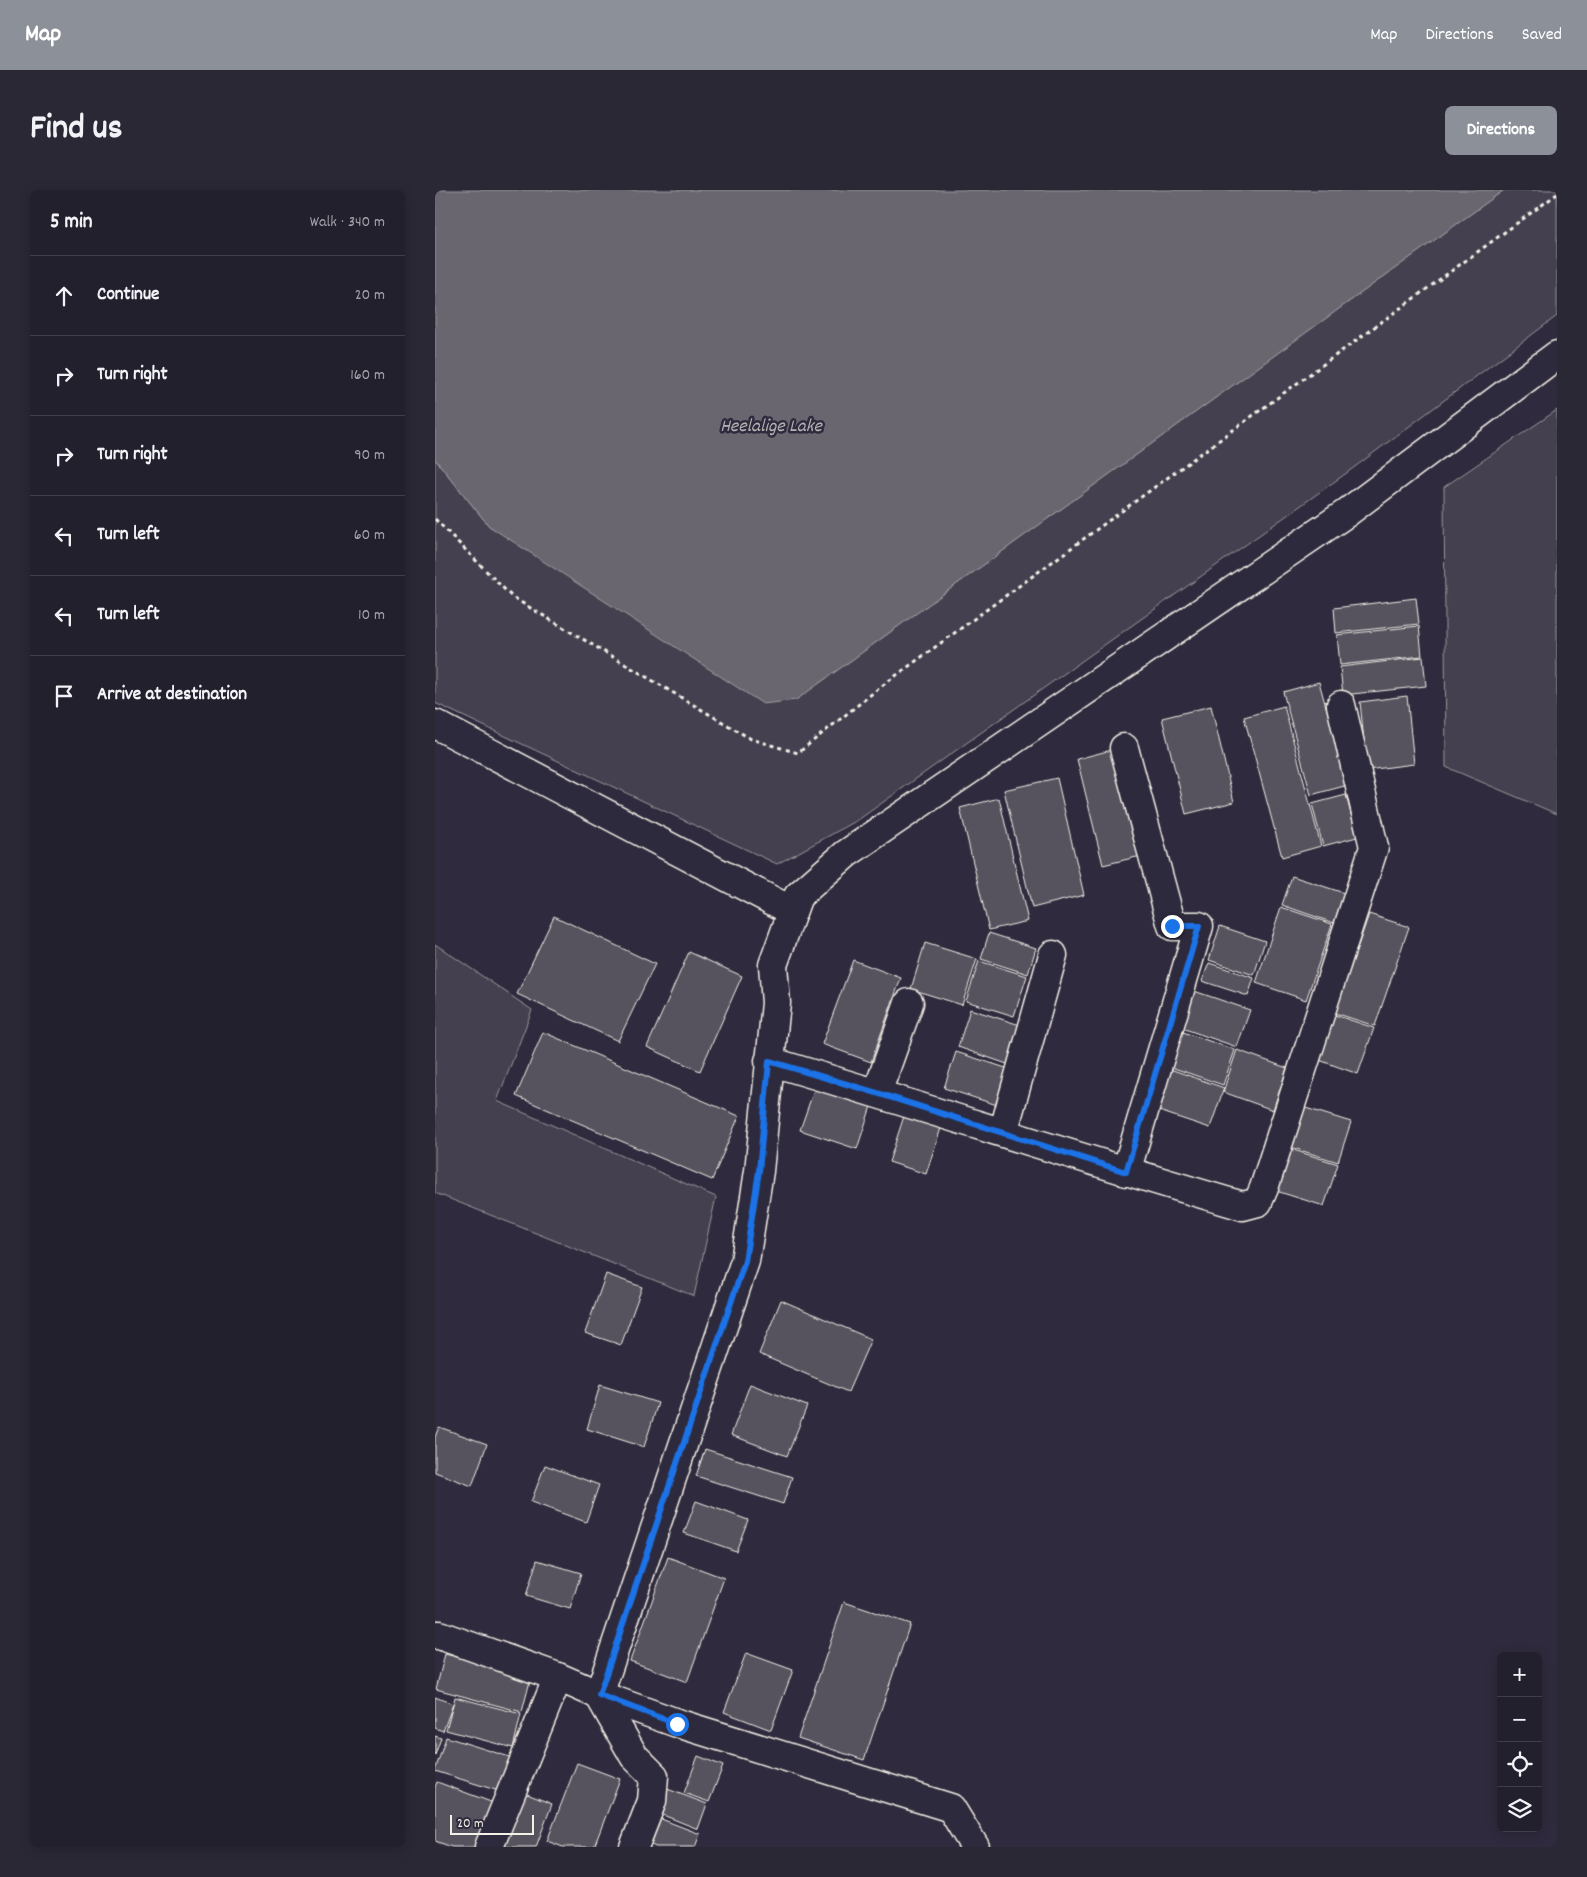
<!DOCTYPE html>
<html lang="en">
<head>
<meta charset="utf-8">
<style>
	:root { --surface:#23202e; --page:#2b2836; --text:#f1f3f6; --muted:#a3a3aa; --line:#403e4a; --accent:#8c9099 }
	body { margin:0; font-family:Dekko,sans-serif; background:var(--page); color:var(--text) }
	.controls { position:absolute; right:15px; bottom:15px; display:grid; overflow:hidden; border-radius:8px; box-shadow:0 2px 12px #0003 }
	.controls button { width:45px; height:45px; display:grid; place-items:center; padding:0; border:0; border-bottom:1px solid var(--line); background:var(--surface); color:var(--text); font:25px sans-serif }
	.scale { position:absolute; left:15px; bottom:12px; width:84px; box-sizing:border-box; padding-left:5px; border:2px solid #f4f1e8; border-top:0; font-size:14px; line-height:18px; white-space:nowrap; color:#f4f1e8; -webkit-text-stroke:4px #2f2a3d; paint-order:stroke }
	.stop { position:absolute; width:15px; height:15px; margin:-11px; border:4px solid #1a73e8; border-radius:50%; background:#fff }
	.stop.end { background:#1a73e8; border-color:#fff; box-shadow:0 1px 5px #0008 }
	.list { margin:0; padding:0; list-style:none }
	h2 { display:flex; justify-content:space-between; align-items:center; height:65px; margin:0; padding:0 20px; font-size:21px }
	h2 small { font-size:16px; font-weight:400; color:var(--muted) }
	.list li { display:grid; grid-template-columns:32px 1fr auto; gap:15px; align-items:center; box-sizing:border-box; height:80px; padding:0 20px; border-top:1px solid var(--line) }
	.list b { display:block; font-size:19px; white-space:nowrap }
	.list em { font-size:16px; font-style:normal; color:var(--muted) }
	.icon { flex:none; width:28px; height:28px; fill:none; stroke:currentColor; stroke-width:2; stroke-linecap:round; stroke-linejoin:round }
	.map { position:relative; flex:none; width:1122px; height:1657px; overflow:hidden; border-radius:8px }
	header { display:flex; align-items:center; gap:30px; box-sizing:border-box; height:70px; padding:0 25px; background:var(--accent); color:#fff }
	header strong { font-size:24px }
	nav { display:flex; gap:28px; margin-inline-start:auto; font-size:18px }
	.intro { display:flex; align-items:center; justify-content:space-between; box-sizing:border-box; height:120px; padding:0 30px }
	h1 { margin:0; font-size:35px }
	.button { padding:12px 22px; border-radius:8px; background:var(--accent); color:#fff; font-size:18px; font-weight:700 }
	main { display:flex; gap:30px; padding:0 30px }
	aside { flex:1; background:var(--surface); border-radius:8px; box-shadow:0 2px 12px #0003 }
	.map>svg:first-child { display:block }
</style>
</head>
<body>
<header>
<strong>Map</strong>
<nav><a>Map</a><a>Directions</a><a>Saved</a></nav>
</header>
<div class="intro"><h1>Find us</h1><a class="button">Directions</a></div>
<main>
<aside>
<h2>5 min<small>Walk · 340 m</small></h2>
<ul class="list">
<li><svg class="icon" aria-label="ahead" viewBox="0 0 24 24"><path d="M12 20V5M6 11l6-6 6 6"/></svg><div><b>Continue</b></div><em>20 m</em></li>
<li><svg class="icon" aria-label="right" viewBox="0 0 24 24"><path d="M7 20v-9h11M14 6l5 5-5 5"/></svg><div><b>Turn right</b></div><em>160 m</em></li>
<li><svg class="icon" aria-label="right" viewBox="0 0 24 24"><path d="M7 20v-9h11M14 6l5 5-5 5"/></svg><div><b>Turn right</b></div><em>90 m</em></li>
<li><svg class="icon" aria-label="left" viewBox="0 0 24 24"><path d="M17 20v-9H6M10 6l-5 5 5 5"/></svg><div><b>Turn left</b></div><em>60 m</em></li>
<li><svg class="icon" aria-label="left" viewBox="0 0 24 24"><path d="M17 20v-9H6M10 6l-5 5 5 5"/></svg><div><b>Turn left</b></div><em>10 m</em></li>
<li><svg class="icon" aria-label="arrive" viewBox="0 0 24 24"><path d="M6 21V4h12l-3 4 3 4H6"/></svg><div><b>Arrive at destination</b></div></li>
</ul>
</aside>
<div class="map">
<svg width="1122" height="1657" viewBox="0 0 1122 1657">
	<rect width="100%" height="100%" fill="#2f2a3d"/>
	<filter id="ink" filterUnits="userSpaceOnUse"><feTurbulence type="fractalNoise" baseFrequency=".02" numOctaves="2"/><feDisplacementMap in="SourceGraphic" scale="10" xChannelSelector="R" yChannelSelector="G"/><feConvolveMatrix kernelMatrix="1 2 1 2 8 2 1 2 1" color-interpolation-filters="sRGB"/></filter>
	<g filter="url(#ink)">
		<path fill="#454050" stroke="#9c989c" d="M1069,0H1122V126L913,282L423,630L342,674L0,513V269L54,336L361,510Z
			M1122,220V624L1011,577L1009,297Z
			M0,754L97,820L62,911L281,1007L259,1106L0,1003Z"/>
		<path fill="#6a6670" stroke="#a19ea0" d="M0,0H1069L361,510L328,514L54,336L0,269Z"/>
		<path fill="#56525f" stroke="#f4f1e8" d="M981,408L984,434L901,443L899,418Z
			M984,436L987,466L905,475L902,445Z
			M988,467L991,496L908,505L905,477Z
			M884,492L913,595L876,605L848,502Z
			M972,506L979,574L932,580L925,512Z
			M776,516L799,612L751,624L727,528Z
			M849,516L886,656L847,667L809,527Z
			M684,558L710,665L668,675L642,569Z
			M622,588L649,705L597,718L569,600Z
			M911,605L922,647L888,656L877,614Z
			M564,608L593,731L554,740L525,618Z
			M857,686L909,703L899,733L847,715Z
			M846,717L897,734L871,810L821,793Z
			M934,724L974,737L940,836L900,823Z
			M119,726L220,774L183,851L82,804Z
			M785,736L830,751L819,785L774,770Z
			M554,743L601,758L593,784L546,769Z
			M490,753L542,769L527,815L476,799Z
			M254,762L307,786L265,881L212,857Z
			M418,770L466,788L436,872L387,854Z
			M544,771L592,786L579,826L531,811Z
			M774,773L819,788L813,806L767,791Z
			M759,801L815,820L802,857L747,838Z
			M535,819L588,836L575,875L523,857Z
			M900,825L939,838L923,884L884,870Z
			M108,842L304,926L277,990L81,906Z
			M748,842L800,860L788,895L736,877Z
			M802,860L852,878L838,920L788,902Z
			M521,862L574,879L562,915L509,898Z
			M735,879L789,898L775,938L721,920Z
			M382,891L438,910L422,959L365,940Z
			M864,916L916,932L903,972L852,956Z
			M470,923L507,935L491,984L454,972Z
			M852,958L903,974L889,1016L838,1000Z
			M171,1084L207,1097L186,1155L150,1143Z
			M346,1110L436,1149L413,1202L324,1164Z
			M315,1194L372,1216L352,1266L296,1245Z
			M165,1195L223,1213L209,1257L152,1239Z
			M4,1237L52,1254L37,1296L0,1282V1247Z
			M270,1259L357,1287L348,1314L261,1286Z
			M110,1275L164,1295L151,1332L96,1312Z
			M261,1311L313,1330L301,1361L249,1343Z
			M233,1367L289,1388L252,1492L195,1471Z
			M102,1370L146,1383L135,1419L91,1406Z
			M409,1412L475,1434L429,1570L363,1548Z
			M311,1463L358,1480L336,1540L289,1522Z
			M10,1464L96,1487L87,1522L1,1499Z
			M0,1507L18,1514L8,1541L0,1538Z
			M20,1507L86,1524L78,1558L11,1540Z
			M0,1546L6,1548L0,1565Z
			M11,1547L81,1569L70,1603L0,1581Z
			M263,1566L288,1576L274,1612L249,1603Z
			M142,1573L185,1589L159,1657H128L112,1651Z
			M2,1592L64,1615L48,1657H17L0,1651V1597Z
			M227,1597L272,1614L263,1639L218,1621Z
			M82,1600L117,1614L101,1657H60Z
			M221,1627L265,1644L260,1657H221L211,1653Z"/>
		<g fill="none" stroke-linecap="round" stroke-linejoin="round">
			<defs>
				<path id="street" d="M0,534L357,721
					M689,558L737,736H764L691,982
					M334,871C493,918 649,970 808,1016L823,1012L829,998L939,657L906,515
					M442,903L474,813
					M568,943L618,765
					M0,1445H4L123,1487L164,1505L242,1533L516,1618L540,1657
					M54,1657L123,1487"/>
				<path id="secondary" d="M199,1657L217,1611L219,1586L199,1566L164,1505L310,1071L324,981L341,813L338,775L363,706L411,664L910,324L1122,165"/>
			</defs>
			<use href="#street" stroke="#f4f1e8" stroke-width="31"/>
			<use href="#secondary" stroke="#f4f1e8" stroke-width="31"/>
			<path stroke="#f4f1e8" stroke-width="3" stroke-dasharray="4 4" stroke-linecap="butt" d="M0,329L77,407L316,549L363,563L444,498L1122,4"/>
			<use href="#street" stroke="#2f2a3d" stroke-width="28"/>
			<use href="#secondary" stroke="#2f2a3d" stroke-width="28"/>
		</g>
	</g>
	<g fill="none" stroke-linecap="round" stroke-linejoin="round" filter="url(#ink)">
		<path stroke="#1a73e8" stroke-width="6" d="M242,1534L164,1505L310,1071L324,981L334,871L442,903L691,982L764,736H737"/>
	</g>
	<g text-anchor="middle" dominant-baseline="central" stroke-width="5" stroke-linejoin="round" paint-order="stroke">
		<g font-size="19" font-style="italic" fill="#b6b2b2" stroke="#2f2a3d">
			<text x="336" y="237">Heelalige Lake</text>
		</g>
	</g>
</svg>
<div class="controls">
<button>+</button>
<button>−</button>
<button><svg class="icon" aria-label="locate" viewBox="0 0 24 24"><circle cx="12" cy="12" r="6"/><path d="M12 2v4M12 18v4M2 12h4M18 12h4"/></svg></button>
<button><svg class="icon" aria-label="layers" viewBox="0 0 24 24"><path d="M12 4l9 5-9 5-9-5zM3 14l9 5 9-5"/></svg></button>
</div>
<div class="scale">20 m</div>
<div class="stop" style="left:242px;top:1534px"></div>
<div class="stop end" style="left:737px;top:736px"></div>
</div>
</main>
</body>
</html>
